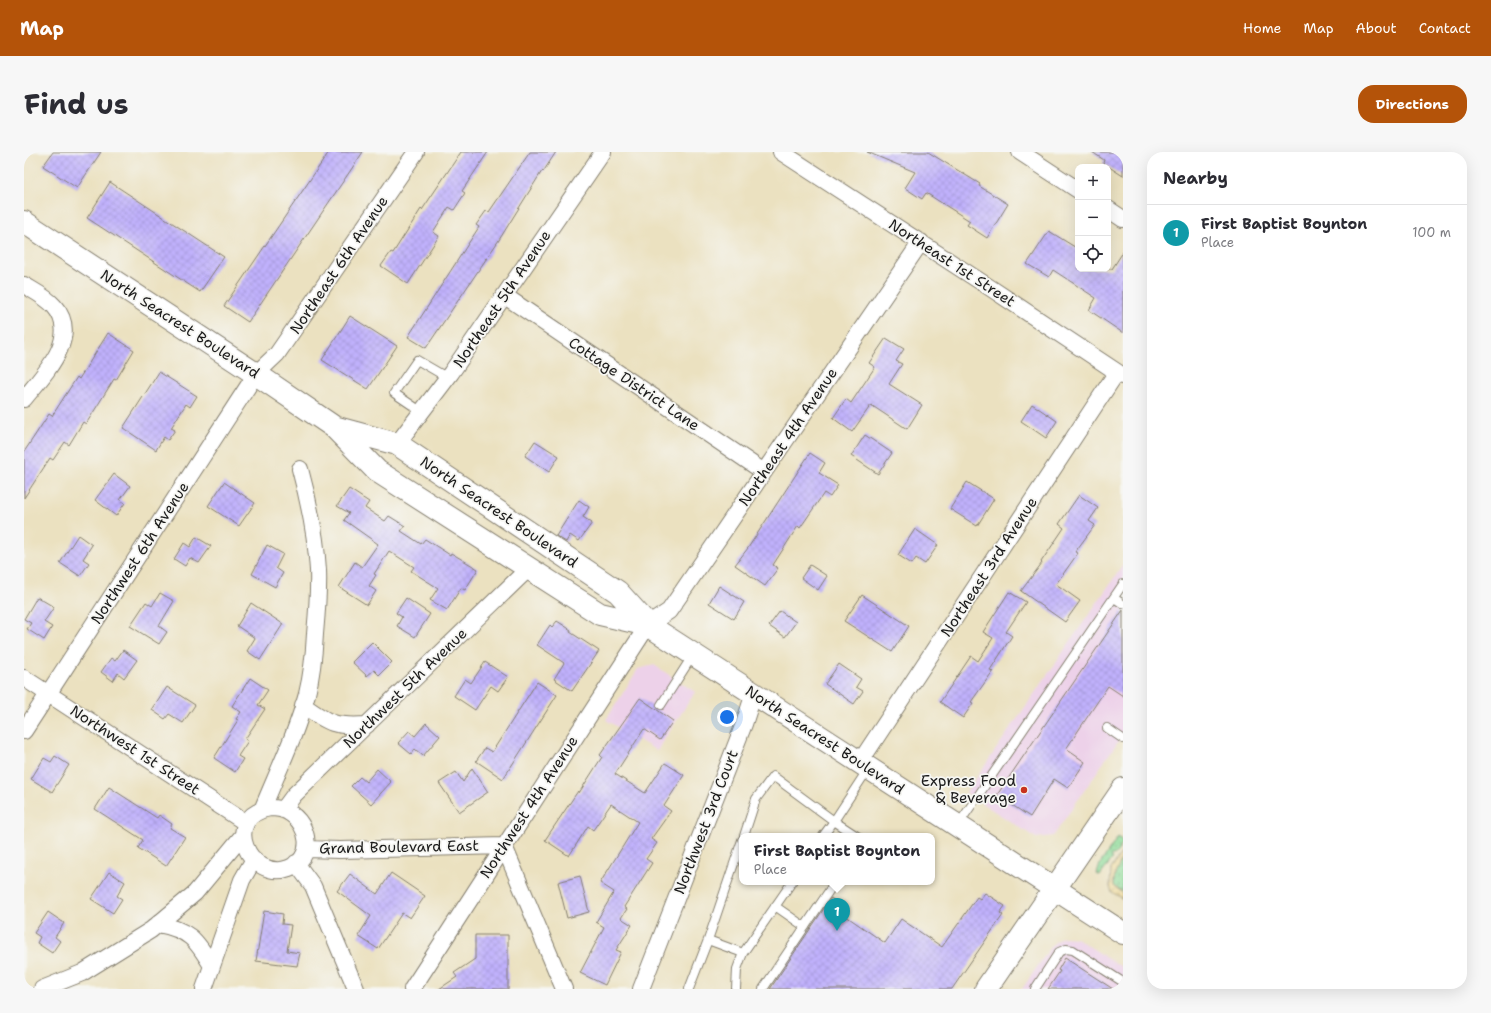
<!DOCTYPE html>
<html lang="en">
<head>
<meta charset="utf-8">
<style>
	:root { --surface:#fff; --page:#f7f7f7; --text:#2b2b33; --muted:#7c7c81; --line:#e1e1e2; --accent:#b45309 }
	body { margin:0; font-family:"Shantell Sans",sans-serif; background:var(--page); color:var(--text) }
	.controls { position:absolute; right:12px; top:12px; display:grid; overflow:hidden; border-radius:8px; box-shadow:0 4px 16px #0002 }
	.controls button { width:36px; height:36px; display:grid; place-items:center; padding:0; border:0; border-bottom:1px solid var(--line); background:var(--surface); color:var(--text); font:20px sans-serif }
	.you { position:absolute; left:703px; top:565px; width:14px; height:14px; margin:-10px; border:3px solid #fff; border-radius:50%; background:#1a73e8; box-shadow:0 0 0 6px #1a73e833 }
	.badge { display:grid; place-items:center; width:26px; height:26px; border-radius:50%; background:var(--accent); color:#fff; font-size:13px; font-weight:700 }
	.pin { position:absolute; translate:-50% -33px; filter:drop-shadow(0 1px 2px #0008) }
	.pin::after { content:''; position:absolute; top:21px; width:14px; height:12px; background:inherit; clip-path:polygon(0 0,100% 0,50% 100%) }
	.popup { position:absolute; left:715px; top:681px; width:196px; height:52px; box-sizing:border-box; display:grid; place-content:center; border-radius:8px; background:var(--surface); filter:drop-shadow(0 1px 3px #0005); font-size:13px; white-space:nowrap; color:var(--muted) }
	.popup b { font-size:15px; color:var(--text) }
	.popup::after { content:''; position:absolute; left:50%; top:100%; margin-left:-8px; border:8px solid transparent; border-top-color:var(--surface) }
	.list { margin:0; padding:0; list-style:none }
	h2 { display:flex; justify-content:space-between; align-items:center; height:52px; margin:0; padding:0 16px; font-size:17px }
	h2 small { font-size:13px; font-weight:400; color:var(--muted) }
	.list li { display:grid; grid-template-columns:26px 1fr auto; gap:12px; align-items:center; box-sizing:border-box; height:56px; padding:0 16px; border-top:1px solid var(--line) }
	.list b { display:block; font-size:15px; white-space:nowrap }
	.list p { margin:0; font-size:13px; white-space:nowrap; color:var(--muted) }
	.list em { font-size:13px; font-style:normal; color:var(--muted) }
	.icon { flex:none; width:22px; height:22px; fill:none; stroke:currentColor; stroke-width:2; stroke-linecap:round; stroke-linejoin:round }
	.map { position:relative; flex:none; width:1099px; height:837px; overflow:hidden; border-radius:16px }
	header { display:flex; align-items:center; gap:24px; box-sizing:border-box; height:56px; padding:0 20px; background:var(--accent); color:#fff }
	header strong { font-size:19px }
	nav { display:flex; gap:22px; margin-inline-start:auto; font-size:14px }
	.intro { display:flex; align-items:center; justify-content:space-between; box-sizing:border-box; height:96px; padding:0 24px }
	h1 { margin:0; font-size:28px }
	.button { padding:10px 18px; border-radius:16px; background:var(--accent); color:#fff; font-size:14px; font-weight:700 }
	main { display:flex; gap:24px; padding:0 24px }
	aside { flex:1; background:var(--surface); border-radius:16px; box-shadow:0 4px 16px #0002 }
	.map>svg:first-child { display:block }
</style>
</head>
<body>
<header>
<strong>Map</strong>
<nav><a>Home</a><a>Map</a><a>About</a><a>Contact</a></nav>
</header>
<div class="intro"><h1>Find us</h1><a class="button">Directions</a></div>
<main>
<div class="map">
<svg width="1099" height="837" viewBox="0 0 1099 837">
	<defs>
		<pattern id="grass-dots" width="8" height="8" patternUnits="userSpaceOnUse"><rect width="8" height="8" fill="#8fdb98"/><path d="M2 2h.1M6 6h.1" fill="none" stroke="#7bbb82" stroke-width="1.8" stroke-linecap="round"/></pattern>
		<pattern id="sand-dots" width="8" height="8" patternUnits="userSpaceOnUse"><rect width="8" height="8" fill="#eeda9e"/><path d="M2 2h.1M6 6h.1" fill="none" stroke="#ccba88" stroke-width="1.8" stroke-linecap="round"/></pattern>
		<pattern id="building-cross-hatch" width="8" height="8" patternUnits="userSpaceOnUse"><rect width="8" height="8" fill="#c0b1fc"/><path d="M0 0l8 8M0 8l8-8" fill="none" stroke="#a498d7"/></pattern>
	</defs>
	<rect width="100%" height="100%" fill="#f6f6f2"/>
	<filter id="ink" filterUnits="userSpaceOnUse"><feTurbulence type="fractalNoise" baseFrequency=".025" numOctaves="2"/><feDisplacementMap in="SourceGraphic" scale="8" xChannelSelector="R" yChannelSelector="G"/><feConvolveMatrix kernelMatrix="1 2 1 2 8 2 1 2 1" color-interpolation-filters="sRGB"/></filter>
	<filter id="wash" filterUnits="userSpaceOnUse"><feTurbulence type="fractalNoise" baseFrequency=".012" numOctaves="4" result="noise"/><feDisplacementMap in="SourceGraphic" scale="16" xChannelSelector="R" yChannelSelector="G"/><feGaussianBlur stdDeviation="0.9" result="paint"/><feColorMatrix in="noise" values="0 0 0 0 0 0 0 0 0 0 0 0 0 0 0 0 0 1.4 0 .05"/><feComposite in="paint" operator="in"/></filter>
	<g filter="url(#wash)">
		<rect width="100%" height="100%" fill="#ebe1c0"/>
		<path fill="#edd1e9" d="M1099,413V582L1029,684L1012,686L942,641Z
			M630,513L671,540L633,599L582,568L614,517Z
			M1041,785L1052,786L1099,816V837H998L1028,793L1036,786Z"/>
		<path fill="url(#grass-dots)" stroke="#567c5a" d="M1094,685L1097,687L1096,688L1099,691L1091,703L1089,702L1087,705L1089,706L1076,724L1073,722L1076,712Z
			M1099,707V714L1097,717H1099V741L1090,734C1089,723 1093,716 1099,707Z"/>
		<path fill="url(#sand-dots)" stroke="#857b5d" d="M1099,699C1099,712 1088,720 1090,734L1099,741V747L1088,740L1086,735L1087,717Z"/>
		<g id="blocks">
			<path fill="url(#building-cross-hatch)" d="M29,0H77L53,36L19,14Z
				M305,0H339L224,170L200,154Z
				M437,0H464L438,39L441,41L430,58L425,55L409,80L415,84L384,132L357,114L367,100L369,101L397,57L398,58Z
				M506,0H532L519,20L518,19L475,88L402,196L384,185L455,75L452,73L462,59L465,60Z
				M843,0H904L956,32L955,34L984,52L963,86L943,73L946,69L902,41L898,47L881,36L891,20Z
				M1068,0H1099V24L1079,11L1080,8Z
				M86,30L200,105L176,140L63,66Z
				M1025,79L1054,97V117H1088L1099,100V181L1065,158L1072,146L1029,118L1025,125L1003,112Z
				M326,164L373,194L344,237L298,208Z
				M84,181L110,198L92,228L90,227L62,272L59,270L45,293L41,290L29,308L26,306L0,346V300L25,262L28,264L53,225L55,227Z
				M862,186L880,197L872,209L878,212L865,232L898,253L883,277L847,253L828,280L809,266L822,247L827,251L851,215L845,211Z
				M135,220L173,244L166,255L162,252L147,276L151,278L144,288L140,285L132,298L99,276Z
				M1008,252L1033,269L1022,286L997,269Z
				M841,283L868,301L854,322L827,304Z
				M511,289L535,304L525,320L501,304Z
				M786,301L801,311L795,321L814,333L806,345L800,341L776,376L774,374L749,413L754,416L741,434L711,413L724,396Z
				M90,322L106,334L96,348L101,351L92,364L71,348Z
				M200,330L231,351L215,374L184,354Z
				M943,330L970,347L953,374L926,357Z
				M325,337L345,350L341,356L361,369L365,364L381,374L377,379L397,392L401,387L426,403L427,401L454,417L441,438L437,436L423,458L406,448L414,436L387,419L390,415L365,399L350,422L352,423L345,434L352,439L343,453L315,435L331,410L338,415L354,392L320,368L325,361L313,354Z
				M1055,343L1074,356L1065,369L1071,373L1051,400L1054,401L1032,432L1056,449L1041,470L997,439L1018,411L1017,410L1040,376L1035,372Z
				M555,348L565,355L559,365L568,371L555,389L546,383L542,390L532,384Z
				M891,377L914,393L901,412L892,406L888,412L874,403Z
				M54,383L68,393L59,407L65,411L56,424L36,411Z
				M172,385L187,394L175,411L166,406L161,414L150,407L160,391L166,395Z
				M243,393L259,402L252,416L259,421L251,435L228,422Z
				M786,413L803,424L794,438L777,426Z
				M695,434L720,450L710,467L685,451Z
				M985,440L1002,450L982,480L988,484L966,518L969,519L947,550L949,551L939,566L916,550L947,504L954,509L969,486L959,480Z
				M136,441L150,449L135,474L143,480L135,492L106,474L122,450L128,454Z
				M838,443L885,474L868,500L820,469Z
				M13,445L30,455L20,470L28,475L20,488L3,477L7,471L0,467Z
				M382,446L406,462L391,485L373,474L378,465L372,461Z
				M227,451L259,472L236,508L223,499L231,486L213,474Z
				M1099,458V544L1084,534L1042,597L1061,610L1044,636L1030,627L1006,665L973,643Z
				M756,459L772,470L761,485L745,474Z
				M533,469L547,478L546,480L575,499L548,539L530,527L540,511L513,493L526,473L528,475Z
				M348,490L368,510L355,523L350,518L343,524L328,510Z
				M99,498L113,508L100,526L94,521L89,529L77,520L87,506L91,509Z
				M461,510L484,525L474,539L467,534L451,558L430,544L441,527L447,531Z
				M815,512L837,527L832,535L839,539L830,552L801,532Z
				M226,526L244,538L234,553L241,557L221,587L224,589L214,604L219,607L211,620L190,606L214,568L212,567L217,560L208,554Z
				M513,530L533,543L479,627L452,609L461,596L468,600Z
				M143,535L171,553L159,571L145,562L141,567L128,558Z
				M616,546L649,569L636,588L620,577L591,622L621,641L641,611L660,623L640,654L647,659L627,687L633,691L622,707L628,711L600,755L603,757L597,766L608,773L592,798L597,800L581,833L556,821L580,775L572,770L590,740L576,731L614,670L587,652L569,678L564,674L545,704L521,688L554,639L555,641L578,605L576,603Z
				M402,571L416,584L399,604L391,597L387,602L374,591L385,579L391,584Z
				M31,604L45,613L28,640L7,627L20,606L27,610Z
				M448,616L464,640L435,660L415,631L432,620L439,630Z
				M353,617L367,630L347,652L327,634L336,625L342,630Z
				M85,635L133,666L135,663L148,672L146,676L161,685L142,714L114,696L119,688L71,657Z
				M85,720L101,730L93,744L98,747L89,761L67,747Z
				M367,721L401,744L386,766L378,761L354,797L334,784L347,764L313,739L326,722L353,742Z
				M556,724L565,760L543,766L534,730Z
				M961,741L981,754L976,761L979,763L928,837H746L807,746L822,757L819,762L861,791L877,767L918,795L953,745L956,747Z
				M240,759L259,762L258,772L267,773L263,799L276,801L273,814L232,809Z
				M24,760L40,771L31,785L36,789L28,801L13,791L16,785L10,781Z
				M451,783H484V837H415L433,825L430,821L451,807Z
				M1041,806L1089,837H1024L1036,819L1034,818Z"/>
		</g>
	</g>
	<g filter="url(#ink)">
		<use href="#blocks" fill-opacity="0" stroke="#847e6e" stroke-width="1"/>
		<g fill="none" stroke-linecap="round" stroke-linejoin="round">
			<defs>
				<path id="lane" d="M398,260L370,241L393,208L424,226
					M1090,446L1099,452
					M637,553L669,503
					M1083,576L1099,587
					M934,673L1099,432
					M720,684L732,647L749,624L810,669L799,684
					M833,684L810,669L844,617
					M751,754L781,775
					M684,788L718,688
					M719,801L768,730
					M665,837L684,788L719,801L713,817L712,837
					M739,837L811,730
					M1011,837L1035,800L1042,797L1049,798L1099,830"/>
				<path id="street" d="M757,0L968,137L1099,224
					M996,0L1054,38
					M1084,57L1099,67
					M0,133C10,139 22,145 30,154C58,185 19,223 0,247
					M481,144L740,320
					M373,292L427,221L579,0
					M0,526L222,671
					M279,553C305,572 311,575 343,573
					M0,579L232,222L253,202L392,0
					M836,610L1093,220
					M246,656C252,656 259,657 264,660C286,672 291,706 265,716C226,731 195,665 246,656Z
					M238,658C254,619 272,582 283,542C288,522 290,502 291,482C293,460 295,439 294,418C292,384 285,350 276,317
					M259,658L270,643L505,416
					M282,697L316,698L480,694L540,837
					M272,711L289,734L332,837
					M134,772C165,778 172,787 188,814
					M18,837L58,821L127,778L171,741L219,683
					M180,837L218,728L230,707
					M388,837L624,473L645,459L897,90
					M617,837L720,572L730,541"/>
				<path id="secondary" d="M0,70L232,222L310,275L353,319L576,462L624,473
					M310,275L373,292L594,440L624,473L1099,781"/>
				<path id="primary" d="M962,837L1099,637"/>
			</defs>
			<use href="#lane" stroke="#847e6e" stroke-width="10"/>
			<use href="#street" stroke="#847e6e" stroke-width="18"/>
			<use href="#secondary" stroke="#847e6e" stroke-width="24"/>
			<use href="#primary" stroke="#847e6e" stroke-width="24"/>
			<use href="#lane" stroke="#fff" stroke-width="8"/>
			<use href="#street" stroke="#fff" stroke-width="16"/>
			<use href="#secondary" stroke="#fff" stroke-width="22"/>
			<use href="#primary" stroke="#fff" stroke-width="22"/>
		</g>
	</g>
	<circle fill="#c8321e" stroke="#f6f6f2" stroke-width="1.5" cx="1000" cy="638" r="4"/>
	<g text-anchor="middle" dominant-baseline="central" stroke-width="3.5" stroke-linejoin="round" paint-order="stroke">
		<g font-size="15" fill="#1c1c1c" stroke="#f6f6f2">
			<text transform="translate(928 111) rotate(33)">Northeast 1st Street</text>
			<text transform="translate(315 113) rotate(-56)">Northeast 6th Avenue</text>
			<text transform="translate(478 147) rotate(-56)">Northeast 5th Avenue</text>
			<text transform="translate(156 172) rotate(33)">North Seacrest Boulevard</text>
			<text transform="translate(610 232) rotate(34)">Cottage District Lane</text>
			<text transform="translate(764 285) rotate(-56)">Northeast 4th Avenue</text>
			<text transform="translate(475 360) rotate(34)">North Seacrest Boulevard</text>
			<text transform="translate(116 401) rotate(-57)">Northwest 6th Avenue</text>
			<text transform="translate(965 415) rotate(-57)">Northeast 3rd Avenue</text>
			<text transform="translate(381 536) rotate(-44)">Northwest 5th Avenue</text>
			<text transform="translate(801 588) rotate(33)">North Seacrest Boulevard</text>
			<text transform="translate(111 598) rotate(33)">Northwest 1st Street</text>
			<text transform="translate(505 655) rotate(-57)">Northwest 4th Avenue</text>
			<text transform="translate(682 670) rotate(-69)">Northwest 3rd Court</text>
			<text transform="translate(375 695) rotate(-1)">Grand Boulevard East</text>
		</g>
		<g font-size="15" fill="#1c1c1c" stroke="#f6f6f2" text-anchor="end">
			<text x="992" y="629">Express Food<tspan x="992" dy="17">&amp; Beverage</tspan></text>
		</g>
	</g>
</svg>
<div class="controls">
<button>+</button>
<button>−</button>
<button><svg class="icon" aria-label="locate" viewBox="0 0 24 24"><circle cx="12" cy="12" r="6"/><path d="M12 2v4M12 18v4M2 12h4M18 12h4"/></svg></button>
</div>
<div class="you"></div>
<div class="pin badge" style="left:813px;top:779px;background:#0f9aa8">1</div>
<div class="popup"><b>First Baptist Boynton</b>Place</div>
</div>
<aside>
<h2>Nearby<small></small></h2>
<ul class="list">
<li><span class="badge" style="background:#0f9aa8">1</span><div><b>First Baptist Boynton</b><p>Place</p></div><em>100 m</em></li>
</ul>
</aside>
</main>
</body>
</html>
